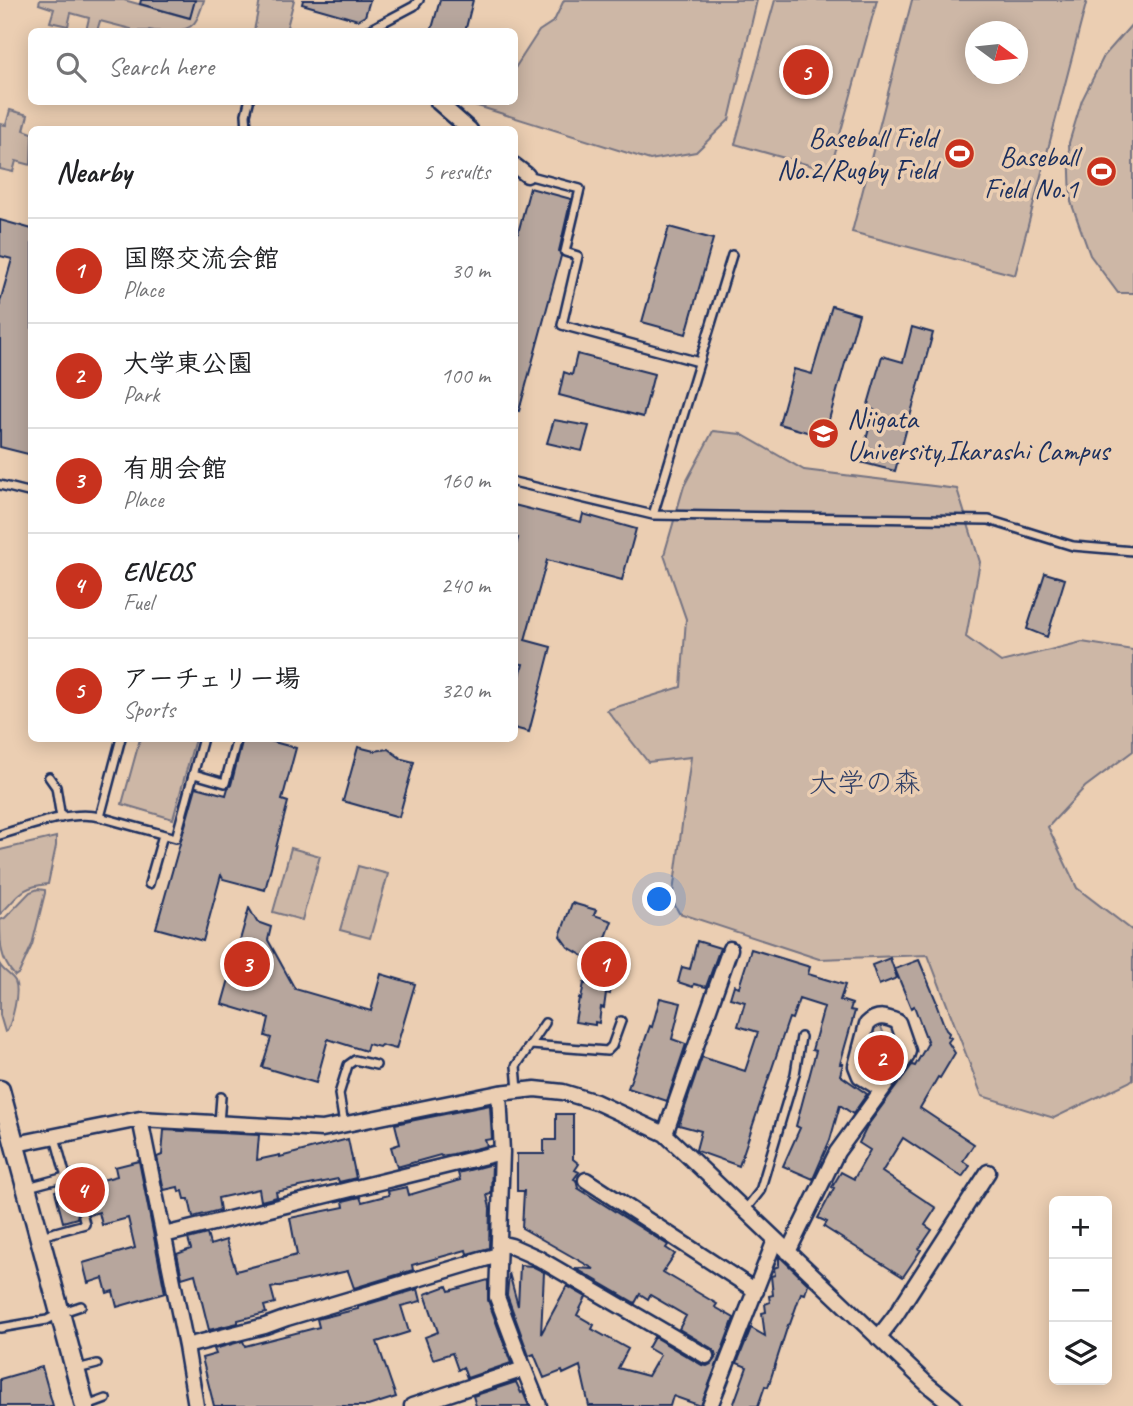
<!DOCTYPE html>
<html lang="en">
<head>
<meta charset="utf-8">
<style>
	:root { --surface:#fff; --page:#f2f2f2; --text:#202124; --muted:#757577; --line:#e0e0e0; --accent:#c8321e }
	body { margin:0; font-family:Caveat,"Klee One",sans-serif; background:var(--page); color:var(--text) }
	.controls { position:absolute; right:21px; bottom:21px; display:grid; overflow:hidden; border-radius:10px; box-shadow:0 4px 18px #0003 }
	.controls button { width:63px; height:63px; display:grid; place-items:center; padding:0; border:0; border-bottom:2px solid var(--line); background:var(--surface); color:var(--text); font:35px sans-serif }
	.compass { position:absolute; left:965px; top:21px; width:63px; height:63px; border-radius:50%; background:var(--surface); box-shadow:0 4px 18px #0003; rotate:105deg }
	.you { position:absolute; left:660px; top:900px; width:24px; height:24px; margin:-18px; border:5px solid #fff; border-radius:50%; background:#1a73e8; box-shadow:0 0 0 10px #1a73e833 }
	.badge { display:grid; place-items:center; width:46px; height:46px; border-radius:50%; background:var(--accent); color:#fff; font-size:23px; font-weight:700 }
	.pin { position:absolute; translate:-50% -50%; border:4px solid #fff; box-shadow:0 2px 7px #0006 }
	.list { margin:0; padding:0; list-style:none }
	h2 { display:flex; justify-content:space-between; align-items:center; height:91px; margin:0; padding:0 28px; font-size:30px }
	h2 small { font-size:23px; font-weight:400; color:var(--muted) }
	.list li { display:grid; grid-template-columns:46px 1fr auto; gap:21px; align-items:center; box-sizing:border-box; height:105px; padding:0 28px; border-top:2px solid var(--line) }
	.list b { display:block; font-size:26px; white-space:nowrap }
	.list p { margin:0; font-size:23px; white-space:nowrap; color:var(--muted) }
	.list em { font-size:23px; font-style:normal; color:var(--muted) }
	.icon { flex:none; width:38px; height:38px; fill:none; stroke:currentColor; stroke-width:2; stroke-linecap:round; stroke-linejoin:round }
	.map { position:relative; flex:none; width:1133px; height:1406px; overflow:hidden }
	.search { position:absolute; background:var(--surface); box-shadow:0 4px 18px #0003; left:28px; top:28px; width:490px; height:77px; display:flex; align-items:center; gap:18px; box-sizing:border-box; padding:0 24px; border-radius:10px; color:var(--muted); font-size:26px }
	.panel { position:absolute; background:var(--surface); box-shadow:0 4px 18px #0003; left:28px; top:126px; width:490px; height:616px; border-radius:10px }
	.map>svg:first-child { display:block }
</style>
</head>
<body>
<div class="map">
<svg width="1133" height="1406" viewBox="0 0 1133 1406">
	<rect width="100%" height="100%" fill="#ebceb2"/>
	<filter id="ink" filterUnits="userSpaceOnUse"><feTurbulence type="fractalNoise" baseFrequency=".0143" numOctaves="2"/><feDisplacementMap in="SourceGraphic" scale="14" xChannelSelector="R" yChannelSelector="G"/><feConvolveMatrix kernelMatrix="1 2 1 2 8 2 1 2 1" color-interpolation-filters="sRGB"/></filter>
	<g filter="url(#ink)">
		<path fill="#cdb7a6" stroke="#747382" stroke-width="2" fill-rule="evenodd" d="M40,0H124L189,18L195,0H204C198,20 195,31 172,31C164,32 157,32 149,30L148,31H131V29L100,21L97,31H86L89,18L71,13L68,26L50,22L54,9L39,4Z
			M260,0H294L286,31H254Z
			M564,0H757L729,120L696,152L650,160L468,103V102H514L515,68L539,31L554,21Z
			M775,0H877L830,171L735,144Z
			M912,0H1087L1015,275L852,232ZM976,32H1018V74H976Z
			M1133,23V293H1118L1090,255L1071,202L1069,143L1082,100L1104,56Z
			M10,110L28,115L24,130L32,133L31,165L16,161L13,172L0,169V124L6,125Z
			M713,431L741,434L804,470L957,489L980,562L966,637L1001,662L1082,642L1133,650V751L1085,787L1048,827L1077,888L1133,931V1079L1129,1082L1054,1118L982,1096L928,955L819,959L679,913L672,900L691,757L648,762L607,710L681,687L686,619L664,555L684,486Z
			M140,739H195L173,819L122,804Z
			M56,837V846L48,884C18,887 19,897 0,914V850Z
			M291,848L320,856L302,920L273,912Z
			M358,866L388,874L370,938L340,930Z
			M38,889L45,890V893L32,945L19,973L15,976C0,959 0,945 0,920L5,918L30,892Z
			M0,965C4,972 12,975 15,981C20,992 12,1021 7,1031L5,1032L0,1015Z
			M880,1024L886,1040L895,1036L902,1053C888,1070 888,1079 865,1071L863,1063L874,1026Z"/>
		<path fill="#b7a69d" stroke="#1b2f5e" stroke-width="2" d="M141,0H195L190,18L140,4Z
			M303,0H370L365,16L358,20L302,4Z
			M440,0H473L465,32H431Z
			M530,188L571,199L559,251L561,256L519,411L514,410V232L518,233Z
			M0,220L32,229V455L0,447V302L12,259L0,256Z
			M669,227L713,239L686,334L642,322Z
			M832,306L859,314L824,437L779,424L794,369L812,374Z
			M912,327L933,333L895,471L860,462L874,410L867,408L882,356L903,362Z
			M577,354L654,374L643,417L559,395L564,372L572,375Z
			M554,420L589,426L582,451L547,443Z
			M514,505L581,522L583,514L636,529L622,580L547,560L525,640L551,647L529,732L514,728V700L523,664L514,663V552L518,538L514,537Z
			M1045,573L1065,579L1047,637L1027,629Z
			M243,738H259L296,748L282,800L288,802L265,890L223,879L221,875L203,941L156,928L196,787L226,795L228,788L231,785Z
			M358,747L374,751L388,749L402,759L414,762L399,817L343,801Z
			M572,903L596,910L594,915L612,921L604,943L618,946L615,979L612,978L610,994L606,993L604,1008L601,1007L599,1023L595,1022V1025L575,1022L579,998L581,999L584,983L586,984L590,960L568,947L560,936Z
			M249,908L257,922L271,927L268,940L295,989L371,1011L381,974L415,984L396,1049L381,1045L379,1047L368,1044L366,1051L328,1039L316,1083L262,1067L271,1038L265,1036L269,1018L222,1004Z
			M697,941L720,948L706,987L694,984L693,987L678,982L682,967L690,969Z
			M751,949L810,967L808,974L845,985L840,1000L852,1004L850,1010L855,1011L840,1064H843L840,1075L867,1094L853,1114L840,1105L830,1140L813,1179L783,1166L800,1128L796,1126L816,1051L812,1050L824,1007L799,999L792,1019L789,1018L739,1166L697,1151L696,1150L701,1131L679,1125L702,1057L745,1071L758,1032L738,1026L745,1002L730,998L734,985L739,987Z
			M890,958L897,978L879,985L872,965Z
			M919,960L937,1003L936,1004L946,1030L949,1033L948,1036L951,1038L948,1042L955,1053L940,1078L938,1077L920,1108L974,1144L963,1161L970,1166L962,1177L903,1138L882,1172L936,1208L925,1225L932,1230L919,1249L921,1250L903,1277L824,1227L827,1222L818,1218L834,1188L832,1187L841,1172L854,1179L870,1150L859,1143L868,1125L912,1065L915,1066L928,1043L914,1006L911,1008L895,969Z
			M660,998L681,1003L672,1039L686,1044L667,1101L628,1088L650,1026L652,1027Z
			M490,1105L492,1139L485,1140L487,1146L453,1154L441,1156L440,1155L397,1167L391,1147L400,1144L395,1124Z
			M556,1114H573V1159L579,1164L575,1170L579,1172L574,1179L576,1180L578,1188L668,1245L666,1248L675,1254L663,1272L717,1304L715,1307L734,1318L701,1406L673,1396L670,1406H589L580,1366L563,1374L562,1371L544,1378L534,1354L529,1356L507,1295L509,1273L518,1306L520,1265L532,1266L544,1272L541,1334L567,1286L586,1297L577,1315L594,1325L592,1329L628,1349L618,1368L648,1376L660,1355L648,1348L654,1337L702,1365L707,1366L711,1364L716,1357L715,1352L711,1348L679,1329L686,1316L650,1295L648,1299L640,1294L635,1303L575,1268L594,1269L522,1228L524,1191H517V1154H544V1140H556Z
			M164,1130L259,1135L257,1160L280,1155V1157L348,1139L356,1178L339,1182L338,1179L276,1192L277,1197L261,1201L259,1189L218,1198L220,1210L193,1217L189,1199H185L183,1191L179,1192L178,1187L164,1190L157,1157L162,1155Z
			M139,1161L165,1293L117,1307L113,1291L107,1293L103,1278L88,1283L83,1263L135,1248L128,1218L102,1225L99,1212L89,1215L87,1211L82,1210L78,1212L77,1218L63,1222L55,1191L70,1187L74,1191H78L82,1187V1184L90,1181L91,1183L117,1176L115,1167Z
			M492,1164L491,1194L487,1195L490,1208L489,1248L467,1254L466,1250L412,1265L413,1270L354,1288L348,1271L271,1288L275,1303L264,1306L266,1313L238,1320V1323L209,1330L195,1274L182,1278L177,1254L191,1249L188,1239L207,1234L210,1245L226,1240L236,1271L297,1255L290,1218L344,1207L343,1201L360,1197L362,1202L389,1195L388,1191L407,1187L409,1195L460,1180L458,1173Z
			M779,1256L808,1284L805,1294L801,1293L790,1324L788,1325L768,1387L765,1386L758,1406H733L747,1367L737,1363L751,1328L765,1336L762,1313L766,1312L765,1304L770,1302L769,1296L773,1295L771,1276L775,1275L774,1268L779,1266Z
			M488,1280V1300L511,1363L467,1378L463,1367L458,1370L452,1353L433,1359L425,1337L438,1332L425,1294L447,1286L449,1291Z
			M418,1289L421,1301L401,1306L409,1332L377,1342L396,1397L368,1406H214L202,1358L216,1354L214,1349L243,1341L245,1346L319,1327L317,1319L358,1309V1307Z
			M42,1367L53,1406H0V1379Z
			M516,1382L521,1393L523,1392L529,1406H476L473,1396Z"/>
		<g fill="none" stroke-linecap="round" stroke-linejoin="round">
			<defs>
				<path id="service" d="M365,32L414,6L419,0
					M247,130L246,114L249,102
					M527,175L580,189L565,252L578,256L562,325L699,362
					M514,482L653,515L989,520L1073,546L1133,551
					M0,485L32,493
					M653,515L732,255
					M194,774L225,783L237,738
					M49,777L56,787L61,818
					M100,817L176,838L203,738
					M0,835C30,826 70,810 100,817L121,738
					M149,884L163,835
					M531,1045L607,1051L612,1046L621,1021
					M518,1090L516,1066L545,1023
					M219,1123L221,1097
					M344,1124L339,1094L348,1065L355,1060L376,1065
					M55,1137L66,1177
					M28,1187L73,1175L76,1185
					M745,1210L760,1191L795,1074L801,1037
					M41,1236L85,1224L83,1216
					M0,1328L47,1320L60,1313L81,1306
					M77,1369L97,1364
					M87,1406L106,1399"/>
				<path id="minor" d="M438,102L470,130
					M514,165L527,175
					M499,1093L502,1152L497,1297L524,1369
					M140,1119L186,1346L196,1406
					M665,1134L730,949
					M16,1144L140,1119L322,1129L499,1093L535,1089L563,1092L596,1102L665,1134L928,1385L954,1406
					M586,1180L756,1291
					M164,1235L502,1152
					M499,1243L511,1246L538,1258L706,1356
					M788,1252L837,1152L906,1057L908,1051L898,1022C887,1017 877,1014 867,1024L856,1066L860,1076L881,1089
					M878,1338L895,1316L988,1172
					M186,1346L265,1326L287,1318L498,1255
					M412,1406L524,1369L539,1406
					M710,1406L775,1240"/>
				<path id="tertiary" d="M0,1090L85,1406"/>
			</defs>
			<use href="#service" stroke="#1b2f5e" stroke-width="12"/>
			<use href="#minor" stroke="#1b2f5e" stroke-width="19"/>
			<use href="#tertiary" stroke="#1b2f5e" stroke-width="23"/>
			<use href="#service" stroke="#ebceb2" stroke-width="7"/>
			<use href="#minor" stroke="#ebceb2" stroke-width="14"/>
			<use href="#tertiary" stroke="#ebceb2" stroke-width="18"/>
		</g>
	</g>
	<defs>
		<symbol id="stadium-disc" viewBox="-11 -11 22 22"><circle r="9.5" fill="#c8321e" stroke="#ebceb2"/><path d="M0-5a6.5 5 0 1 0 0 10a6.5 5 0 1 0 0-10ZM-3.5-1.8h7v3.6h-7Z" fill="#fff"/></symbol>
		<symbol id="university-disc" viewBox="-11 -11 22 22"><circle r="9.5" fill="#c8321e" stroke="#ebceb2"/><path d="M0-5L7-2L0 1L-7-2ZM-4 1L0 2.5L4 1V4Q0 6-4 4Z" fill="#fff"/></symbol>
	</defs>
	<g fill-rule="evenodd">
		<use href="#stadium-disc" x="942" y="136" width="35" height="35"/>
		<use href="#stadium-disc" x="1084" y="154" width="35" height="35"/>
		<use href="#university-disc" x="806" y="416" width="35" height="35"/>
	</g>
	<g text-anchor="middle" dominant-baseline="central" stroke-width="7" stroke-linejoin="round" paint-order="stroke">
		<g font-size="28" fill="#1b2f5e" stroke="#ebceb2" text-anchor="end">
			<text x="937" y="137">Baseball Field<tspan x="937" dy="32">No.2/Rugby Field</tspan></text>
			<text x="1078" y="156">Baseball<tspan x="1078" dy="32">Field No.1</tspan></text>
			<text x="847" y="418" text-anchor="start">Niigata<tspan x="847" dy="32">University,Ikarashi Campus</tspan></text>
		</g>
		<g font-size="28" fill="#2d3d65" stroke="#ebceb2">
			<text x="865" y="782">大学の森</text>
		</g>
	</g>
</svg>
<div class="controls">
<button>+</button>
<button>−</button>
<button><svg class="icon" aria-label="layers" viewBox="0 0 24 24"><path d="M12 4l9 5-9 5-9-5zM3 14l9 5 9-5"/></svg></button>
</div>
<svg class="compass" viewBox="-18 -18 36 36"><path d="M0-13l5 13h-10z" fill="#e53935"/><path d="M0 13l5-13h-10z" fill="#757577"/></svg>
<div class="you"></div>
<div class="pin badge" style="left:604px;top:964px">1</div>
<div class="pin badge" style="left:881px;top:1058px">2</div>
<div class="pin badge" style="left:247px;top:964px">3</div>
<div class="pin badge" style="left:82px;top:1190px">4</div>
<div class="pin badge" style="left:806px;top:72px">5</div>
<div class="search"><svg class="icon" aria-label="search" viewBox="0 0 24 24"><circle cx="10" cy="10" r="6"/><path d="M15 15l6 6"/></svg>Search here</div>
<section class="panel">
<h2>Nearby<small>5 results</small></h2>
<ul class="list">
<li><span class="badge">1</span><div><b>国際交流会館</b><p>Place</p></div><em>30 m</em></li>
<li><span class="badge">2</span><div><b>大学東公園</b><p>Park</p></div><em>100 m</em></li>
<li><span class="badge">3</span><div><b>有朋会館</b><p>Place</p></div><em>160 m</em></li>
<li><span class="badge">4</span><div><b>ENEOS</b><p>Fuel</p></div><em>240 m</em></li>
<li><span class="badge">5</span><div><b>アーチェリー場</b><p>Sports</p></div><em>320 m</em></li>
</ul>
</section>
</div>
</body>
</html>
